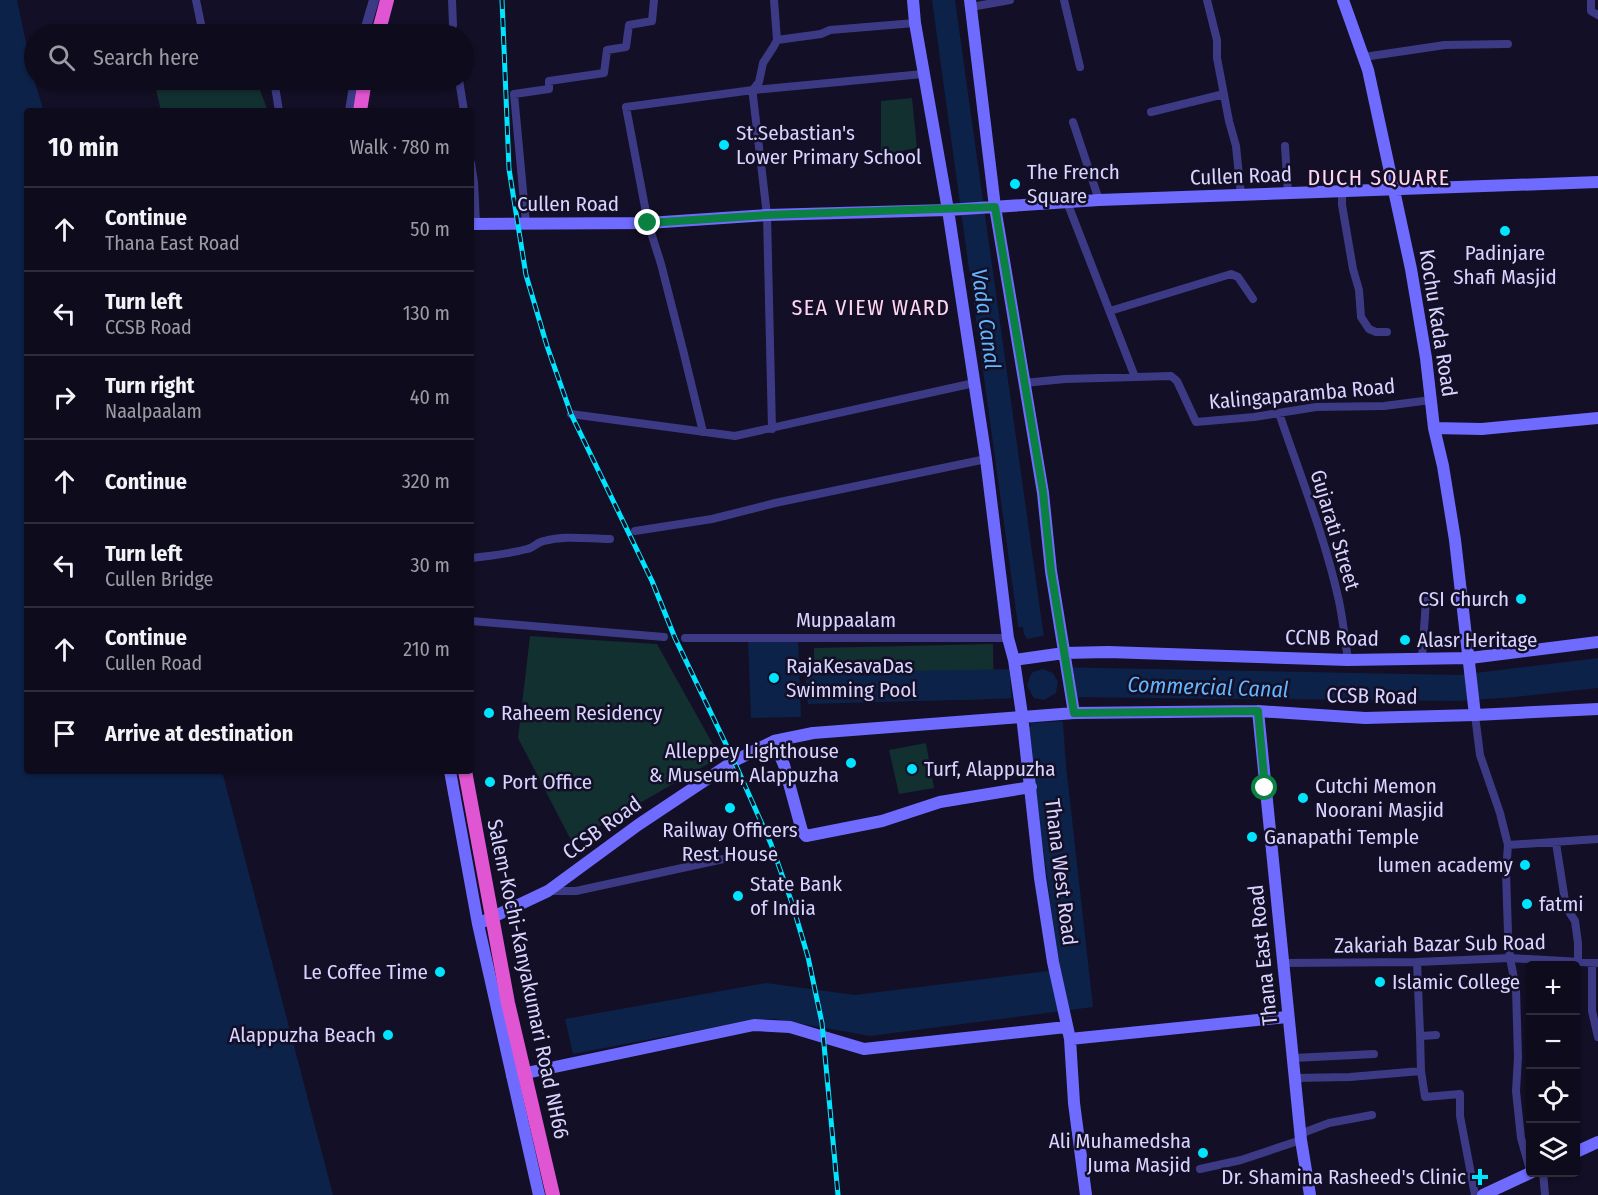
<!DOCTYPE html>
<html lang="en">
<head>
<meta charset="utf-8">
<style>
	:root { --surface:#0e0b1c; --page:#1c1929; --text:#f1f3f6; --muted:#9b9ba3; --line:#2e2b3b }
	body { margin:0; font-family:"Fira Sans Condensed",sans-serif; background:var(--page); color:var(--text) }
	.controls { position:absolute; right:18px; bottom:18px; display:grid; overflow:hidden; border-radius:6px; box-shadow:0 2px 4px #0004 }
	.controls button { width:54px; height:54px; display:grid; place-items:center; padding:0; border:0; border-bottom:2px solid var(--line); background:var(--surface); color:var(--text); font:30px sans-serif }
	.stop { position:absolute; width:18px; height:18px; margin:-14px; border:4px solid #0b8043; border-radius:50%; background:#fff }
	.stop.end { background:#0b8043; border-color:#fff; box-shadow:0 2px 6px #0008 }
	.list { margin:0; padding:0; list-style:none }
	h2 { display:flex; justify-content:space-between; align-items:center; height:78px; margin:0; padding:0 24px; font-size:26px }
	h2 small { font-size:20px; font-weight:400; color:var(--muted) }
	.list li { display:grid; grid-template-columns:39px 1fr auto; gap:18px; align-items:center; box-sizing:border-box; height:84px; padding:0 24px; border-top:2px solid var(--line) }
	.list b { display:block; font-size:22px; white-space:nowrap }
	.list p { margin:0; font-size:20px; white-space:nowrap; color:var(--muted) }
	.list em { font-size:20px; font-style:normal; color:var(--muted) }
	.icon { flex:none; width:33px; height:33px; fill:none; stroke:currentColor; stroke-width:2; stroke-linecap:round; stroke-linejoin:round }
	.map { position:relative; flex:none; width:1598px; height:1195px; overflow:hidden }
	.search { position:absolute; background:var(--surface); box-shadow:0 2px 4px #0004; left:24px; top:24px; width:450px; height:66px; display:flex; align-items:center; gap:15px; box-sizing:border-box; padding:0 21px; border-radius:33px; color:var(--muted); font-size:22px }
	.panel { position:absolute; background:var(--surface); box-shadow:0 2px 4px #0004; left:24px; top:108px; width:450px; height:666px; border-radius:6px }
	.map>svg:first-child { display:block }
</style>
</head>
<body>
<div class="map">
<svg width="1598" height="1195" viewBox="0 0 1598 1195">
	<rect width="100%" height="100%" fill="#130f26"/>
	<path fill="#12302f" d="M159,80H256L268,111H161L154,81Z
		M912,98L917,148L881,155V101Z
		M530,636L657,644L720,757L572,842L518,738Z
		M993,644L994,699L815,703L814,648Z
		M926,743L934,788L899,794L889,750Z"/>
	<path fill="#0c2248" d="M0,0H17L34,80L44,111H27V771H222L333,1195H0Z
		M932,0H955L1046,652L1050,667L1459,675L1598,658V688L1515,697L1458,701L1061,697L1066,765L1093,1007L870,1036L775,1019H757L573,1054L565,1019L766,983L855,995L1048,971L1059,965L1023,698L808,704L805,673L1024,669Z
		M798,637L801,717L751,718L748,639Z"/>
	<path fill="#130f26" fill-rule="evenodd" d="M1015,627H1023L1024,634L1027,639L1047,635L1052,664H1072L1078,700H1064L1065,721L1031,723V727H1024L1021,701H1012L1009,667H1020ZM1043,669L1053,673L1058,682L1056,693L1044,700L1034,698L1027,686L1030,676L1033,672Z"/>
	<g fill="none" stroke-linecap="round" stroke-linejoin="round">
		<path stroke="#3d3a85" stroke-width="8" d="M196,0L203,34
			M774,0L777,40
			M1064,0L1080,67
			M1207,0L1217,40V58L1229,121L1236,146L1241,195
			M1591,0V11L1598,15
			M971,7L1010,0
			M450,34L453,25L452,0
			M1364,57L1445,45L1508,44
			M274,80L279,111
			M459,80L464,111
			M1151,112L1224,94
			M1073,122L1099,200
			M1285,146L1288,193
			M471,163L474,182L476,224
			M1342,192V205L1353,269L1359,290L1361,317L1369,329L1376,332H1387
			M1067,202L1135,377
			M526,223L514,94L549,89V81L604,73L607,50L626,47L629,25L652,21L654,0
			M1110,311L1231,274L1238,277L1253,299
			M1024,383L1065,379L1171,376L1177,381L1196,422L1254,417L1316,407L1384,406L1431,400
			M1279,413C1300,475 1325,537 1339,601C1343,620 1345,640 1348,660
			M571,414L735,436L974,383
			M772,429L767,215L753,96V90L759,82L763,63L774,46L777,40L821,34L830,30L915,23
			M703,432L683,350L661,264L648,223L626,107L753,90L923,74
			M635,531L712,519L775,503L986,459
			M471,558C490,556 509,554 527,549C534,548 537,542 544,541C566,535 587,539 610,539
			M471,621L664,637
			M685,638H1008
			M1422,657L1426,601
			M1475,715L1480,755L1500,813L1508,845L1506,872L1508,933L1510,958L1516,989L1518,1057L1516,1091L1521,1138L1530,1170
			M1556,843L1566,907L1575,921L1578,943V962
			M1508,845L1598,839
			M548,891H576L742,855
			M1417,962L1420,1034L1422,1036L1436,1035
			M1282,963L1417,962L1510,958L1598,963
			M1592,963V1011L1598,1037
			M1420,1034L1421,1071
			M1294,1058L1374,1054
			M1295,1078L1350,1077L1421,1071L1425,1097L1460,1094V1116L1475,1195
			M1300,1134L1329,1123L1372,1115
			M1200,1169L1241,1160L1301,1140
			M1543,1172L1545,1195"/>
		<path stroke="#3d3a85" stroke-width="10" d="M364,34L374,0
			M350,111L355,80"/>
		<path stroke="#6f6bff" stroke-width="12" d="M913,0L915,23L948,210L986,459L1008,638L1014,660L1022,715L1040,878L1053,962L1070,1039L1074,1103L1086,1195
			M970,0L995,207L1043,493L1051,571L1074,713
			M1343,0L1368,70L1411,269L1426,358L1434,428L1443,466L1455,540L1475,715
			M471,224L648,223L767,215L948,210L1099,200L1598,182
			M1434,428L1482,429L1598,418
			M1014,660L1064,653L1108,652L1348,660L1470,658L1598,642
			M1258,711L1301,1140L1310,1195
			M774,741L784,765L802,831L806,836L882,821L940,802L1031,787
			M450,771L478,924L539,1195
			M478,924L548,891L638,825L734,761L774,741L813,733L1074,713L1258,711L1365,718L1475,715L1598,709
			M1070,1039L1287,1017
			M512,1076L754,1025L790,1027L864,1049L1066,1027
			M1576,1152L1598,1142
			M1483,1195L1532,1172"/>
		<path stroke="#e055d1" stroke-width="14" d="M378,34L387,0
			M360,111L365,80"/>
		<defs>
			<path id="rail" d="M502,0L509,169L526,275L547,346L571,414L652,581L675,638L734,761L771,844L792,903L808,957L822,1023L838,1195"/>
		</defs>
		<use href="#rail" stroke="#00e5ff" stroke-width="5"/>
		<use href="#rail" stroke="#130f26" stroke-width="3" stroke-dasharray="9" stroke-linecap="butt"/>
		<path stroke="#e055d1" stroke-width="14" d="M465,771L508,1003L553,1195"/>
	</g>
	<g fill="none" stroke-linecap="round" stroke-linejoin="round">
		<path stroke="#0b8043" stroke-width="8" d="M648,223L767,215L995,207L1043,492L1051,571L1074,713L1258,711L1265,788"/>
	</g>
	<g fill="#00e5ff" stroke="#130f26" stroke-width="2">
		<circle cx="724" cy="145" r="6"/>
		<circle cx="1015" cy="184" r="6"/>
		<circle cx="1505" cy="231" r="6"/>
		<circle cx="1521" cy="599" r="6"/>
		<circle cx="1405" cy="640" r="6"/>
		<circle cx="774" cy="678" r="6"/>
		<circle cx="489" cy="713" r="6"/>
		<circle cx="851" cy="763" r="6"/>
		<circle cx="912" cy="769" r="6"/>
		<circle cx="490" cy="782" r="6"/>
		<circle cx="1303" cy="798" r="6"/>
		<circle cx="730" cy="808" r="6"/>
		<circle cx="1252" cy="837" r="6"/>
		<circle cx="1525" cy="865" r="6"/>
		<circle cx="738" cy="896" r="6"/>
		<circle cx="1527" cy="904" r="6"/>
		<circle cx="440" cy="972" r="6"/>
		<circle cx="1380" cy="982" r="6"/>
		<circle cx="388" cy="1035" r="6"/>
		<circle cx="1203" cy="1153" r="6"/>
		<path d="M1477 1168h6v6h6v6h-6v6h-6v-6h-6v-6h6z"/>
	</g>
	<g text-anchor="middle" dominant-baseline="central" stroke-width="5" stroke-linejoin="round" paint-order="stroke">
		<g font-size="21" fill="#d9d4ff" stroke="#130f26" text-anchor="start">
			<text x="736" y="133">St.Sebastian's<tspan x="736" dy="24">Lower Primary School</tspan></text>
			<text x="1027" y="172">The French<tspan x="1027" dy="24">Square</tspan></text>
			<text x="1505" y="253" text-anchor="middle">Padinjare<tspan x="1505" dy="24">Shafi Masjid</tspan></text>
			<text x="1509" y="599" text-anchor="end">CSI Church</text>
			<text x="1417" y="640">Alasr Heritage</text>
			<text x="786" y="666">RajaKesavaDas<tspan x="786" dy="24">Swimming Pool</tspan></text>
			<text x="501" y="713">Raheem Residency</text>
			<text x="839" y="751" text-anchor="end">Alleppey Lighthouse<tspan x="839" dy="24">&amp; Museum, Alappuzha</tspan></text>
			<text x="924" y="769">Turf, Alappuzha</text>
			<text x="502" y="782">Port Office</text>
			<text x="1315" y="786">Cutchi Memon<tspan x="1315" dy="24">Noorani Masjid</tspan></text>
			<text x="730" y="830" text-anchor="middle">Railway Officers<tspan x="730" dy="24">Rest House</tspan></text>
			<text x="1264" y="837">Ganapathi Temple</text>
			<text x="1513" y="865" text-anchor="end">lumen academy</text>
			<text x="750" y="884">State Bank<tspan x="750" dy="24">of India</tspan></text>
			<text x="1539" y="904">fatmi</text>
			<text x="428" y="972" text-anchor="end">Le Coffee Time</text>
			<text x="1392" y="982">Islamic College</text>
			<text x="376" y="1035" text-anchor="end">Alappuzha Beach</text>
			<text x="1191" y="1141" text-anchor="end">Ali Muhamedsha<tspan x="1191" dy="24">Juma Masjid</tspan></text>
			<text x="1466" y="1177" text-anchor="end">Dr. Shamina Rasheed's Clinic</text>
		</g>
		<g font-size="21" fill="#d9d4ff" stroke="#130f26">
			<text transform="translate(1241 176) rotate(-2)">Cullen Road</text>
			<text x="568" y="204">Cullen Road</text>
			<text transform="translate(1438 323) rotate(81)">Kochu Kada Road</text>
			<text transform="translate(1302 394) rotate(-5)">Kalingaparamba Road</text>
			<text transform="translate(1335 530) rotate(73)">Gujarati Street</text>
			<text x="846" y="620">Muppaalam</text>
			<text transform="translate(1332 638) rotate(1)">CCNB Road</text>
			<text transform="translate(1372 696) rotate(1)">CCSB Road</text>
			<text transform="translate(602 828) rotate(-36)">CCSB Road</text>
			<text transform="translate(1061 872) rotate(83)">Thana West Road</text>
			<text transform="translate(1440 944) rotate(-1)">Zakariah Bazar Sub Road</text>
			<text transform="translate(1263 955) rotate(-96)">Thana East Road</text>
			<text transform="translate(528 979) rotate(78)">Salem-Kochi-Kanyakumari Road NH66</text>
		</g>
		<g font-size="22" letter-spacing="1.5" fill="#ffd6f0" stroke="#130f26">
			<text x="1379" y="177">DUCH SQUARE</text>
			<text x="871" y="307">SEA VIEW WARD</text>
		</g>
		<g font-size="22" font-style="italic" fill="#62b6ff" stroke="#130f26">
			<text transform="translate(986 319) rotate(82)">Vada Canal</text>
			<text transform="translate(1208 687) rotate(2)">Commercial Canal</text>
		</g>
	</g>
</svg>
<div class="controls">
<button>+</button>
<button>−</button>
<button><svg class="icon" aria-label="locate" viewBox="0 0 24 24"><circle cx="12" cy="12" r="6"/><path d="M12 2v4M12 18v4M2 12h4M18 12h4"/></svg></button>
<button><svg class="icon" aria-label="layers" viewBox="0 0 24 24"><path d="M12 4l9 5-9 5-9-5zM3 14l9 5 9-5"/></svg></button>
</div>
<div class="stop" style="left:1265px;top:788px"></div>
<div class="stop end" style="left:648px;top:223px"></div>
<div class="search"><svg class="icon" aria-label="search" viewBox="0 0 24 24"><circle cx="10" cy="10" r="6"/><path d="M15 15l6 6"/></svg>Search here</div>
<section class="panel">
<h2>10 min<small>Walk · 780 m</small></h2>
<ul class="list">
<li><svg class="icon" aria-label="ahead" viewBox="0 0 24 24"><path d="M12 20V5M6 11l6-6 6 6"/></svg><div><b>Continue</b><p>Thana East Road</p></div><em>50 m</em></li>
<li><svg class="icon" aria-label="left" viewBox="0 0 24 24"><path d="M17 20v-9H6M10 6l-5 5 5 5"/></svg><div><b>Turn left</b><p>CCSB Road</p></div><em>130 m</em></li>
<li><svg class="icon" aria-label="right" viewBox="0 0 24 24"><path d="M7 20v-9h11M14 6l5 5-5 5"/></svg><div><b>Turn right</b><p>Naalpaalam</p></div><em>40 m</em></li>
<li><svg class="icon" aria-label="ahead" viewBox="0 0 24 24"><path d="M12 20V5M6 11l6-6 6 6"/></svg><div><b>Continue</b></div><em>320 m</em></li>
<li><svg class="icon" aria-label="left" viewBox="0 0 24 24"><path d="M17 20v-9H6M10 6l-5 5 5 5"/></svg><div><b>Turn left</b><p>Cullen Bridge</p></div><em>30 m</em></li>
<li><svg class="icon" aria-label="ahead" viewBox="0 0 24 24"><path d="M12 20V5M6 11l6-6 6 6"/></svg><div><b>Continue</b><p>Cullen Road</p></div><em>210 m</em></li>
<li><svg class="icon" aria-label="arrive" viewBox="0 0 24 24"><path d="M6 21V4h12l-3 4 3 4H6"/></svg><div><b>Arrive at destination</b></div></li>
</ul>
</section>
</div>
</body>
</html>
